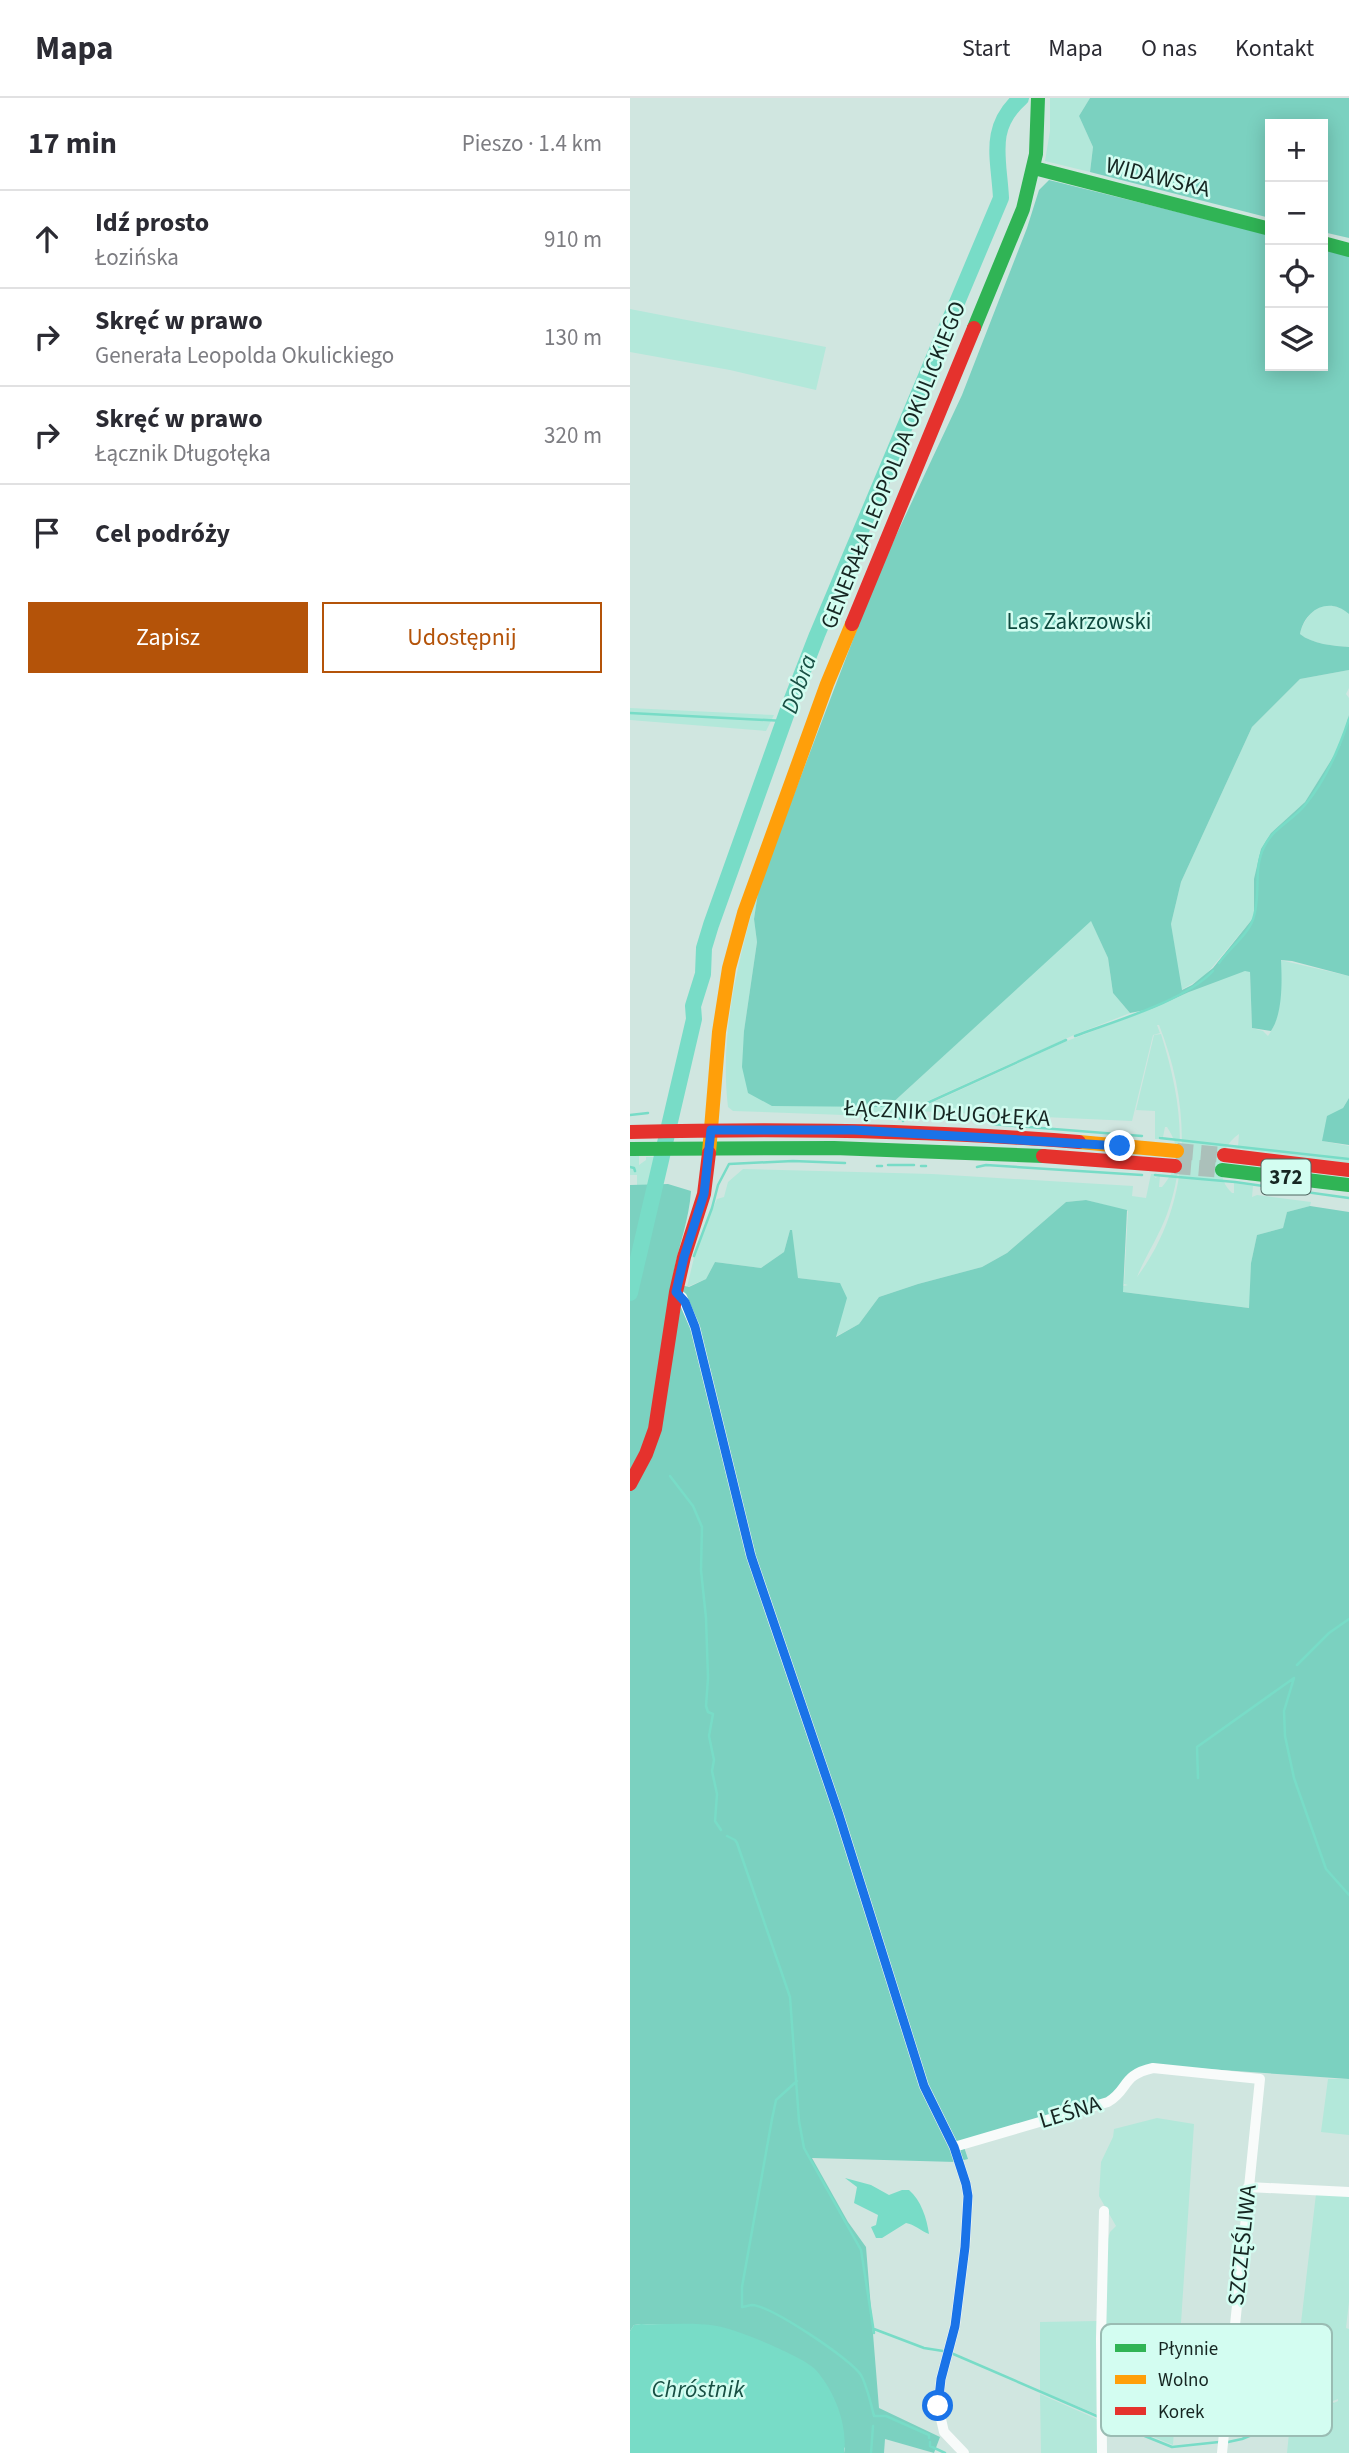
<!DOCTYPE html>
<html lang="pl">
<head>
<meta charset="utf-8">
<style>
	:root { --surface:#fff; --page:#f7f7f7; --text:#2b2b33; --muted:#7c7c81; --line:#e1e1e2; --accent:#b45309 }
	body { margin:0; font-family:"Source Sans 3",sans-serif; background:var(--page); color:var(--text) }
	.controls { position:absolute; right:21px; top:21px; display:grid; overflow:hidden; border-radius:0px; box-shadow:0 4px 18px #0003 }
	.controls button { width:63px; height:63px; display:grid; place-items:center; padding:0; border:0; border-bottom:2px solid var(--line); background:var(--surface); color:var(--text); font:35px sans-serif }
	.stop { position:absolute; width:21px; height:21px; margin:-16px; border:5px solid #1a73e8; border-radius:50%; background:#fff }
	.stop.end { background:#1a73e8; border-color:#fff; box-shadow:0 2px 7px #0008 }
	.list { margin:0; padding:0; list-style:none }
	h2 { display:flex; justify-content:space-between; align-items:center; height:91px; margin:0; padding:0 28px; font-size:30px }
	h2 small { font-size:23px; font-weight:400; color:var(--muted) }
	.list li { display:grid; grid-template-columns:46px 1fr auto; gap:21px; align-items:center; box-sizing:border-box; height:98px; padding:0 28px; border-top:2px solid var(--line) }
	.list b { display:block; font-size:26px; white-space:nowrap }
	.list p { margin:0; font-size:23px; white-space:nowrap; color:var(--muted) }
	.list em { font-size:23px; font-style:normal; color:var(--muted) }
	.actions { display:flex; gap:14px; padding:21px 28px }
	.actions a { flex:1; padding:16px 0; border:2px solid var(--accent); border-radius:0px; text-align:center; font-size:24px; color:var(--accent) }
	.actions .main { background:var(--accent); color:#fff }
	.icon { flex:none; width:38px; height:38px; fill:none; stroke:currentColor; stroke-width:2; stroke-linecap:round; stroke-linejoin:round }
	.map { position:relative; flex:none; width:719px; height:2355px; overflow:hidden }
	header { display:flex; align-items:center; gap:42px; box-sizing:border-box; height:98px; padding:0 35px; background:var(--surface); border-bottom:2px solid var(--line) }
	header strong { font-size:33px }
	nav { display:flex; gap:38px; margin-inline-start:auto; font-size:24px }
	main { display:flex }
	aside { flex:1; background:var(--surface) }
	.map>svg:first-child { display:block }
</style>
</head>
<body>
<header>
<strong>Mapa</strong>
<nav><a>Start</a><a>Mapa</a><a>O nas</a><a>Kontakt</a></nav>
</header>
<main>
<aside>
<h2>17 min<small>Pieszo · 1.4 km</small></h2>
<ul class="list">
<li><svg class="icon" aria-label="ahead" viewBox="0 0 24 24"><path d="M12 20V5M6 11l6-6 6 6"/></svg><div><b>Idź prosto</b><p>Łozińska</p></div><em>910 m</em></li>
<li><svg class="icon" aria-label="right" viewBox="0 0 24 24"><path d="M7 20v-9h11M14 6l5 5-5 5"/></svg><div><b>Skręć w prawo</b><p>Generała Leopolda Okulickiego</p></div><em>130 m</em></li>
<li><svg class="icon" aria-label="right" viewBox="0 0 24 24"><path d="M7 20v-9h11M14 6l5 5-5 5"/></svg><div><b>Skręć w prawo</b><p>Łącznik Długołęka</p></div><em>320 m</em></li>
<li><svg class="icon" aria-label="arrive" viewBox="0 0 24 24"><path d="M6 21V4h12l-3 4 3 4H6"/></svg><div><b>Cel podróży</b></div></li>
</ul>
<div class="actions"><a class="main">Zapisz</a><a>Udostępnij</a></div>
</aside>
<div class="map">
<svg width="719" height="2355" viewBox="0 0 719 2355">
	<rect width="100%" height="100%" fill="#d0e6e0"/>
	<path fill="#b3e8da" d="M420,0H460L449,18L463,49L460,74L415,63L420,33Z
		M0,211L196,249L186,292L100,272L0,254Z
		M697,506L716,512L719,516V549C704,548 682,546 670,536C673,522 683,510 697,506Z
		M719,572V590L716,596L719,600V617L710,648L675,704L641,735L624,819L574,879L551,892L541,826L551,784L622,629L670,581Z
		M0,610L144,617L136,633L0,622Z
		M129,788L124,821L127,844L114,933L258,1009L461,822L478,860L483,895L500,915L444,937L271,1015L216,1013L214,1017L103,1013L98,1009C89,933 109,861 129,788Z
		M650,862L719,878V1000L692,1043L719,1048V1065L600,1050L608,1049L609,1036C590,1048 584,1079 602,1095H604V1085L623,1088L622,1099L627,1097L681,1104L680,1108L657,1114L653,1130L627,1137L621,1165L620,1210L493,1194V1188L498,1187L494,1186L498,1113L456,1102L436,1104L377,1155L352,1169L288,1186L249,1199L229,1226L205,1239L210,1185L168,1180L160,1132L154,1154L131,1170L85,1164L76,1181L57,1189L67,1147L87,1101L94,1099L98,1084L113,1071L302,1076L503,1088L502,1098L516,1100L521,1076H524L525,1080L530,1078L529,1089H532C549,1068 552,1052 537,1029H535L533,1039L530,1038V1041H525V1013L506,1012L524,937L531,936C550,996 559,1056 537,1116C529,1138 515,1159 507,1179C563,1104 562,1010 529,927H527L530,935L523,937L502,1023L284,1013L437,943L521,911L559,894L576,883L615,873H620L622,930L633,933L638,938C652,918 652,886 650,862Z
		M0,1056H9V1067L16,1062V1059H29L24,1087H7V1077H0Z
		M698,1981H719V2037L691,2034Z
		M527,2020L564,2026L543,2347L475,2319L477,2144L480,2134L486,2128L469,2098L471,2064L483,2039L484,2031Z
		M686,2096L719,2098V2204L716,2230L719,2231V2355H657L660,2325L708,2303V2301L660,2320Z
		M468,2223L469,2317L410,2293V2224Z
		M410,2296L469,2322V2355H411Z"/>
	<path fill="#7bd1c0" d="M460,0H719V140L693,134V26H640V120L460,74L463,49L449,18Z
		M419,82L640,137V268H693V150L719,157V516C698,498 675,512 670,536C682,546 704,548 719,549V572L670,581L622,629L551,784L541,826L552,892L562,887L583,870L624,819V781L631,751L641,735L675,704L710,648L719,617V878L662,863L651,862C652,883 653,915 641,933L622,930L620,874L615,873L559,894L521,911L500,915L483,895L478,860L461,823L258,1009L142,1008L118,995L112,969L114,933L127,844L124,821L129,788L248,476L332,297L397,130L409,92Z
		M719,1000V1047L692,1043L697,1018L713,1010Z
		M38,1086L61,1093C59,1125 46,1154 42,1185L59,1189L76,1181L85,1164L131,1170L154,1154L160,1132H162L168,1180L210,1185L217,1200L206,1239L229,1226L249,1199L288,1186L352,1169L377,1155L436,1104L456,1102L497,1112L493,1194L619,1210L621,1165L627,1137L653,1130L657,1114L680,1108L719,1114V1981L520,1967L476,2001L332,2043L338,2061L326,2064L182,2060L218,2124L236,2149L249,2310L310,2339L304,2355L255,2341L254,2355H214L215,2350L84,2228L11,2226L4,2227L0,2233V1087Z"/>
	<path fill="#78dcc7" d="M215,2080L241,2087L259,2097L272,2092H279C291,2102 297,2121 299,2136C291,2133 284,2126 276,2125L252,2140H246L241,2129L246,2127L248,2117L224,2105L227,2089Z
		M11,2226C36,2227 62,2224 87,2228C106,2231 172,2258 185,2271C204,2292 218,2326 214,2355H0V2233L4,2227Z"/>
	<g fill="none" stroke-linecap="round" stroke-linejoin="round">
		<path stroke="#78dcc7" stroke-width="2.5" d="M0,615L154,623
			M589,865C599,850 620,836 624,818C631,795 623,771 634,749C643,730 662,723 675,707C695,683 709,651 719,621
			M445,938C485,923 555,903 583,873
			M0,1017L18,1015
			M248,1017L253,1018
			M260,1019L273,1021
			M274,1019H284
			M291,1019H297
			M273,1023L276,1016L284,1011L436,942
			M361,1026L512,1038
			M530,1040L719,1061
			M258,1067H284
			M247,1068H252
			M291,1068H296
			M0,1069L4,1070L5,1073
			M347,1069L356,1067L512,1077
			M525,1077L605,1084L719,1100
			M64,1158L82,1110L88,1087L99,1066L163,1063L215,1065
			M40,1378L63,1408L72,1429L71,1472L76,1520L78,1580L76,1608L78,1614L83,1616L79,1638L84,1662L82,1673L87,1696L85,1723L91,1732
			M667,1567L699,1535L719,1521
			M664,1580L654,1613L655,1638L664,1680L696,1771L719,1797
			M568,1680L567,1649L664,1580
			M97,1738L105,1742L107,1745L160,1899L169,2023L174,2050L231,2152L244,2235
			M167,1983L146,2002L142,2021L112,2189V2209C113,2209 121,2207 122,2207C141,2208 221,2261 231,2277C237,2288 241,2306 244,2318
			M244,2231L294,2250L313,2253
			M321,2255L469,2319
			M245,2318H256L299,2337V2340
			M475,2322L542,2349L589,2344
			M300,2344V2348L315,2355
			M598,2344L612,2341L702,2305
			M241,2355L243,2328"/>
		<path stroke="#78dcc7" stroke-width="16" d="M0,1195L64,921L63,908L73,876L74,850L81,827L160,606L187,537L371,100C369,60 357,30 391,0"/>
		<path stroke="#abc0ba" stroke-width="16" stroke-dasharray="16 8" stroke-linecap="butt" d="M547,1053L594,1057
			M545,1068L592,1072"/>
		<path stroke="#f8fbfa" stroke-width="10" d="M46,1194L52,1199L65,1229L121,1458L209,1717L294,1988L324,2049L336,2086L338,2098L335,2149L325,2228L311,2281L308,2308L314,2334L334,2355
			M324,2049L478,2004C499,1992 491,1977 523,1970L630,1981L592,2355
			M618,2089L719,2094
			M472,2355L471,2241L474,2113"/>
		<path stroke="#30b455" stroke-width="14" d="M404,70L640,131
			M693,145L719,152
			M344,230L393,111L406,56L408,0
			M0,1051L204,1050L413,1058
			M592,1072L719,1087"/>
		<path stroke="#ff9f0a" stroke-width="14" d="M449,1044L547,1053
			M79,1055L89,934L99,870L114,815L197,586L222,526"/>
		<path stroke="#e5322d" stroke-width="14" d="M222,526L344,230
			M0,1034C150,1030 299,1032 449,1044
			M594,1057L719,1072
			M413,1058L545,1068
			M0,1386L16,1356L25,1331L46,1194L54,1159L74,1096L79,1055"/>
	</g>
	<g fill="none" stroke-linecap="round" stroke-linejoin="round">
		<path stroke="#1a73e8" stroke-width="9" d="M308,2308L311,2281L325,2228L335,2149L338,2098L336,2086L324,2049L294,1988L209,1717L121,1458L65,1229L55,1204L46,1194L54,1159L74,1096L81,1032H224L490,1048"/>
	</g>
	<g text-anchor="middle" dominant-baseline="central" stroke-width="5" stroke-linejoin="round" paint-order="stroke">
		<rect fill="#d3fdf1" stroke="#4f6660" stroke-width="2" x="631.5" y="1061.5" width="49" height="35" rx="5"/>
		<g font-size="21" font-weight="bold" fill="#162622">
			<text x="656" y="1079">372</text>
		</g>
		<g font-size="23" fill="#162622" stroke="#d3fdf1">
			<text transform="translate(528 79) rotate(14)">WIDAWSKA</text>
			<text transform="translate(263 367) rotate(-68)">GENERAŁA LEOPOLDA OKULICKIEGO</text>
			<text transform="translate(317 1015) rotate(3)">ŁĄCZNIK DŁUGOŁĘKA</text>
			<text transform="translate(440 2014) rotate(-17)">LEŚNA</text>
			<text transform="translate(612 2147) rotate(-84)">SZCZĘŚLIWA</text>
		</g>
		<g font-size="23" fill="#0f493e" stroke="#d3fdf1">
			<text x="449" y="523">Las Zakrzowski</text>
		</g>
		<g font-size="24" font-style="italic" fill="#185044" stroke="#d3fdf1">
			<text transform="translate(169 586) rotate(-70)">Dobra</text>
			<text x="68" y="2291">Chróstnik</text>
		</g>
	</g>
	<rect x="471" y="2226" width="231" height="112" rx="10" fill="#d3fdf1" stroke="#9abcb3" stroke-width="2"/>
	<rect x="485" y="2246" width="31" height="8" fill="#30b455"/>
	<rect x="485" y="2277" width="31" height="9" fill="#ff9f0a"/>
	<rect x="485" y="2309" width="31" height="8" fill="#e5322d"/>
	<g font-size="19" fill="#162622">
		<text x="528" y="2257">Płynnie</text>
		<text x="528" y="2288">Wolno</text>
		<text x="528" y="2320">Korek</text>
	</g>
</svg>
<div class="controls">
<button>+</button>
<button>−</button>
<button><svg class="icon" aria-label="locate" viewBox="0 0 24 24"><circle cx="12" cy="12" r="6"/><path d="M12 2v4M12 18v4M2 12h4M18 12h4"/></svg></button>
<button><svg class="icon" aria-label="layers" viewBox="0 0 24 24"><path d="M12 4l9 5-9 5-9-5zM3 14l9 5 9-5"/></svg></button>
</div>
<div class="stop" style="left:308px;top:2308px"></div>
<div class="stop end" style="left:490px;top:1048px"></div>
</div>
</main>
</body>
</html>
